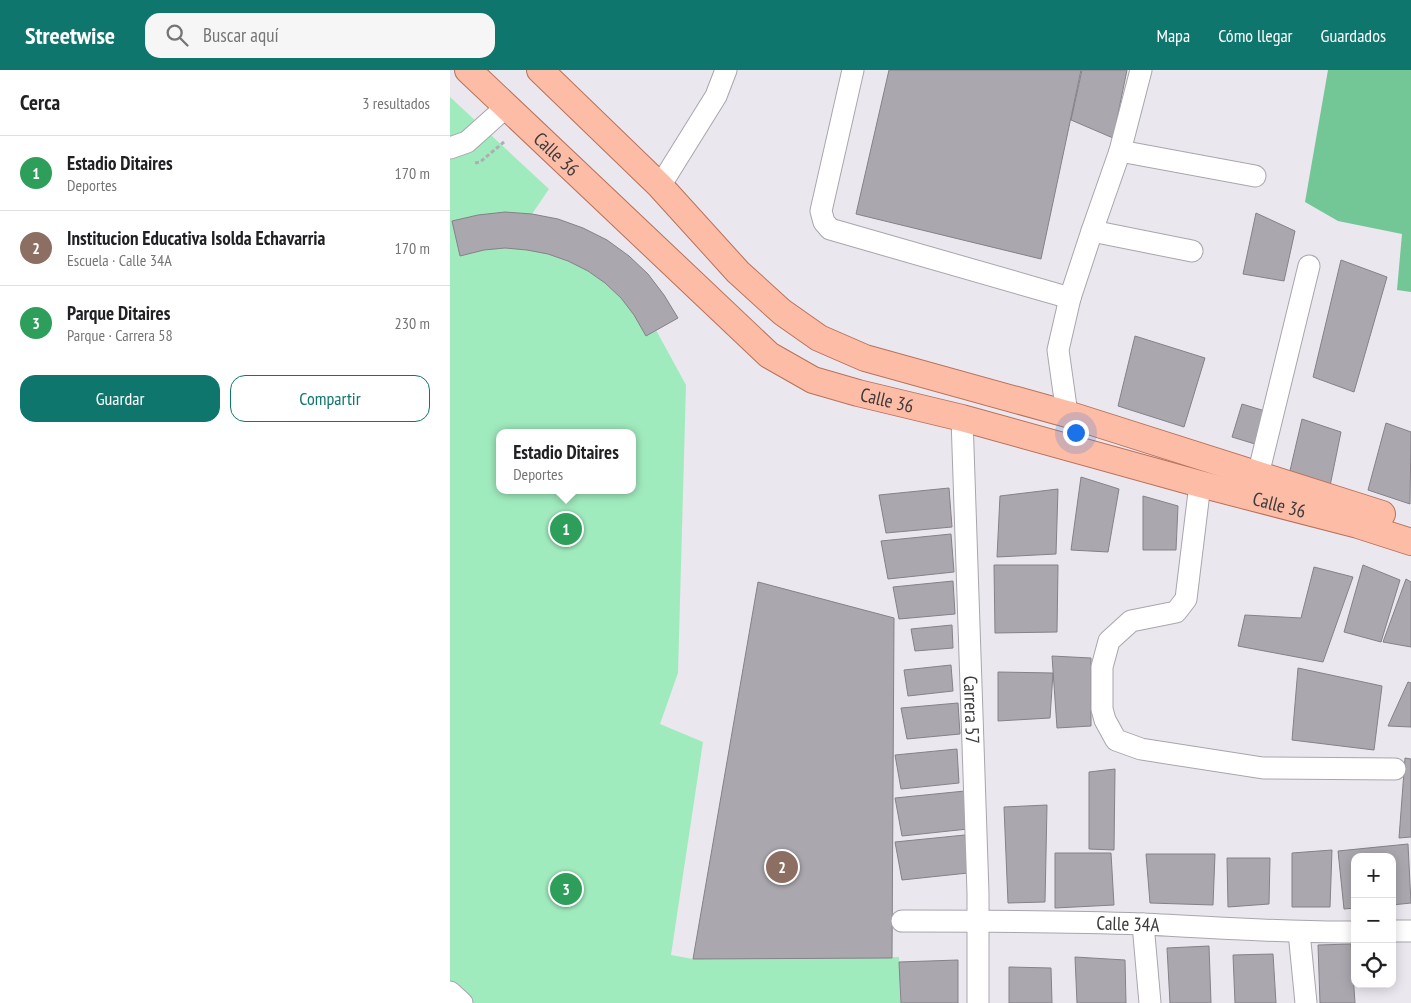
<!DOCTYPE html>
<html lang="es">
<head>
<meta charset="utf-8">
<style>
	:root { --surface:#fff; --page:#f6f6f6; --text:#202124; --muted:#757577; --line:#e0e0e0; --accent:#0f766e }
	body { margin:0; font-family:"PT Sans Narrow",sans-serif; background:var(--page); color:var(--text) }
	.controls { position:absolute; right:15px; bottom:15px; display:grid; overflow:hidden; border-radius:10px; box-shadow:0 2px 12px #0003 }
	.controls button { width:45px; height:45px; display:grid; place-items:center; padding:0; border:0; border-bottom:1px solid var(--line); background:var(--surface); color:var(--text); font:25px sans-serif }
	.you { position:absolute; left:625px; top:362px; width:18px; height:18px; margin:-12px; border:4px solid #fff; border-radius:50%; background:#1a73e8; box-shadow:0 0 0 8px #1a73e833 }
	.badge { display:grid; place-items:center; width:32px; height:32px; border-radius:50%; background:var(--accent); color:#fff; font-size:16px; font-weight:700 }
	.pin { position:absolute; translate:-50% -50%; border:2px solid #fff; box-shadow:0 1px 5px #0006 }
	.popup { position:absolute; left:46px; top:359px; width:140px; height:65px; box-sizing:border-box; display:grid; place-content:center; border-radius:10px; background:var(--surface); filter:drop-shadow(0 1px 4px #0005); font-size:16px; white-space:nowrap; color:var(--muted) }
	.popup b { font-size:19px; color:var(--text) }
	.popup::after { content:''; position:absolute; left:50%; top:100%; margin-left:-10px; border:10px solid transparent; border-top-color:var(--surface) }
	.list { margin:0; padding:0; list-style:none }
	h2 { display:flex; justify-content:space-between; align-items:center; height:65px; margin:0; padding:0 20px; font-size:21px }
	h2 small { font-size:16px; font-weight:400; color:var(--muted) }
	.list li { display:grid; grid-template-columns:32px 1fr auto; gap:15px; align-items:center; box-sizing:border-box; height:75px; padding:0 20px; border-top:1px solid var(--line) }
	.list b { display:block; font-size:19px; white-space:nowrap }
	.list p { margin:0; font-size:16px; white-space:nowrap; color:var(--muted) }
	.list em { font-size:16px; font-style:normal; color:var(--muted) }
	.actions { display:flex; gap:10px; padding:15px 20px }
	.actions a { flex:1; padding:11px 0; border:1px solid var(--accent); border-radius:15px; text-align:center; font-size:18px; color:var(--accent) }
	.actions .main { background:var(--accent); color:#fff }
	.icon { flex:none; width:28px; height:28px; fill:none; stroke:currentColor; stroke-width:2; stroke-linecap:round; stroke-linejoin:round }
	.map { position:relative; flex:none; width:961px; height:933px; overflow:hidden }
	header { display:flex; align-items:center; gap:30px; box-sizing:border-box; height:70px; padding:0 25px; background:var(--accent); color:#fff }
	header strong { font-size:24px }
	nav { display:flex; gap:28px; margin-inline-start:auto; font-size:18px }
	.search { width:350px; height:45px; background:var(--page); display:flex; align-items:center; gap:12px; box-sizing:border-box; padding:0 18px; border-radius:15px; color:var(--muted); font-size:19px }
	main { display:flex }
	aside { flex:1; background:var(--surface) }
	.map>svg:first-child { display:block }
</style>
</head>
<body>
<header>
<strong>Streetwise</strong>
<div class="search"><svg class="icon" aria-label="search" viewBox="0 0 24 24"><circle cx="10" cy="10" r="6"/><path d="M15 15l6 6"/></svg>Buscar aquí</div>
<nav><a>Mapa</a><a>Cómo llegar</a><a>Guardados</a></nav>
</header>
<main>
<aside>
<h2>Cerca<small>3 resultados</small></h2>
<ul class="list">
<li><span class="badge" style="background:#2e9e5b">1</span><div><b>Estadio Ditaires</b><p>Deportes</p></div><em>170 m</em></li>
<li><span class="badge" style="background:#8d6e63">2</span><div><b>Institucion Educativa Isolda Echavarria</b><p>Escuela · Calle 34A</p></div><em>170 m</em></li>
<li><span class="badge" style="background:#2e9e5b">3</span><div><b>Parque Ditaires</b><p>Parque · Carrera 58</p></div><em>230 m</em></li>
</ul>
<div class="actions"><a class="main">Guardar</a><a>Compartir</a></div>
</aside>
<div class="map">
<svg width="961" height="933" viewBox="0 0 961 933">
	<rect width="100%" height="100%" fill="#ebe7ef"/>
	<path fill="#a0ebbe" fill-rule="evenodd" d="M0,27L99,119L82,144C152,158 192,187 228,248L206,260L236,315L228,603L210,654L253,672L221,885L243,889L449,887L451,933H0ZM50,363H182V420H50Z"/>
	<path fill="#73c696" d="M878,0H961V222L947,220L952,164L888,151L855,132Z"/>
	<path fill="#aba7ae" stroke="#858188" d="M439,0H631L591,189L406,144Z
		M632,0H677L663,68L621,50Z
		M55,142L82,144L108,149L133,158L157,170L179,186L198,204L214,225L228,248L196,266L184,245L171,228L155,213L138,201L118,191L98,184L77,180L55,178L34,180L10,186L2,151L28,145Z
		M806,143L845,161L834,211L793,204Z
		M891,190L937,207L904,322L863,307Z
		M685,266L755,288L734,357L668,336Z
		M792,334L815,341L805,374L782,367Z
		M852,349L891,362L880,416L839,405Z
		M936,353L961,362L960,434L918,420Z
		M631,407L669,419L658,482L621,480Z
		M499,418L502,457L436,463L429,425Z
		M608,419L606,484L547,487L550,426Z
		M693,426L728,436L726,480H693Z
		M501,464L504,502L438,509L431,471Z
		M544,495H608L607,562L545,563Z
		M913,495L950,510L931,572L894,562Z
		M864,497L903,507L873,592L788,576L795,545L851,548Z
		M956,509L961,512V577L933,572Z
		M503,511L505,544L449,549L443,517Z
		M308,512L444,548L442,888L243,889Z
		M502,555L503,578L465,581L461,559Z
		M602,586L641,588V656L607,658Z
		M501,595L503,621L458,626L454,600Z
		M848,598L932,616L924,680L842,670Z
		M548,602L603,603L600,648L548,651Z
		M958,612L961,613V657L938,656Z
		M508,633L510,664L457,669L451,638Z
		M507,679L509,713L451,719L445,685Z
		M955,688L961,689V767L949,768Z
		M665,699L664,780L639,779V702Z
		M515,721L518,759L452,766L445,728Z
		M597,735L595,832L558,833L554,737Z
		M515,765L518,803L452,810L445,772Z
		M958,774L961,833L942,835V787H905V838L894,839L888,781Z
		M882,780L880,837H842V783Z
		M605,783H661L664,835L605,838Z
		M696,784H765L763,835L700,833Z
		M777,788H820L819,834L778,837Z
		M901,874L905,933H870L868,875Z
		M759,876L761,933H720L717,878Z
		M823,884L826,933H785L783,885Z
		M625,887L675,890L676,933H627Z
		M508,890V933H451L449,892Z
		M559,897L601,898L602,933H559Z"/>
	<g fill="none" stroke-linecap="round" stroke-linejoin="round">
		<defs>
			<g id="minor">
				<path d="M403,0L371,141L374,152L380,159L620,228"/>
				<path d="M0,78L17,72L56,37"/>
				<path d="M670,81L691,0"/>
				<path d="M210,116L266,26L276,0"/>
				<path d="M642,161L742,181"/>
				<path d="M617,344L608,280L620,228L642,161L670,81L805,106"/>
				<path id="s1" d="M512,348L528,823V933"/>
				<path d="M808,405L859,196"/>
				<path d="M750,414L736,529L726,542L681,551L659,571L652,597V639L655,650L666,670L691,679L813,698L945,699"/>
				<path id="s2" d="M452,851C532,851 612,851 692,854C763,857 833,863 905,862"/>
				<path d="M693,854L700,933"/>
				<path d="M942,861H961"/>
				<path d="M849,862L856,933"/>
				<path d="M0,922L12,933"/>
			</g>
			<g id="major">
				<path id="s3" d="M18,0L319,285L363,310L408,323L512,348L750,414L908,455L961,472"/>
				<path d="M90,0L210,116L288,202L332,242L369,268L415,288L617,344L932,444"/>
			</g>
		</defs>
		<use href="#minor" stroke="#a9a5ac" stroke-width="23"/>
		<use href="#major" stroke="#b9715a" stroke-width="28"/>
		<path stroke="#afacb2" stroke-width="3" stroke-dasharray="4 2.5" stroke-linecap="butt" d="M25,93L30,92L54,72"/>
		<use href="#minor" stroke="#fff" stroke-width="21"/>
		<use href="#major" stroke="#fdbca5" stroke-width="26"/>
	</g>
	<g text-anchor="middle" dominant-baseline="central" stroke-width="4" stroke-linejoin="round" paint-order="stroke">
		<g font-size="19" fill="#3c3a3d" stroke="#f8f4fc">
			<text stroke="none"><textPath href="#s3" startOffset="122">Calle 36</textPath></text>
			<text stroke="none"><textPath href="#s3" startOffset="542">Calle 36</textPath></text>
			<text stroke="none"><textPath href="#s3" startOffset="948">Calle 36</textPath></text>
			<text stroke="none"><textPath href="#s1" startOffset="292">Carrera 57</textPath></text>
			<text stroke="none"><textPath href="#s2" startOffset="226">Calle 34A</textPath></text>
		</g>
	</g>
</svg>
<div class="controls">
<button>+</button>
<button>−</button>
<button><svg class="icon" aria-label="locate" viewBox="0 0 24 24"><circle cx="12" cy="12" r="6"/><path d="M12 2v4M12 18v4M2 12h4M18 12h4"/></svg></button>
</div>
<div class="you"></div>
<div class="pin badge" style="left:116px;top:459px;background:#2e9e5b">1</div>
<div class="popup"><b>Estadio Ditaires</b>Deportes</div>
<div class="pin badge" style="left:332px;top:797px;background:#8d6e63">2</div>
<div class="pin badge" style="left:116px;top:819px;background:#2e9e5b">3</div>
</div>
</main>
</body>
</html>
